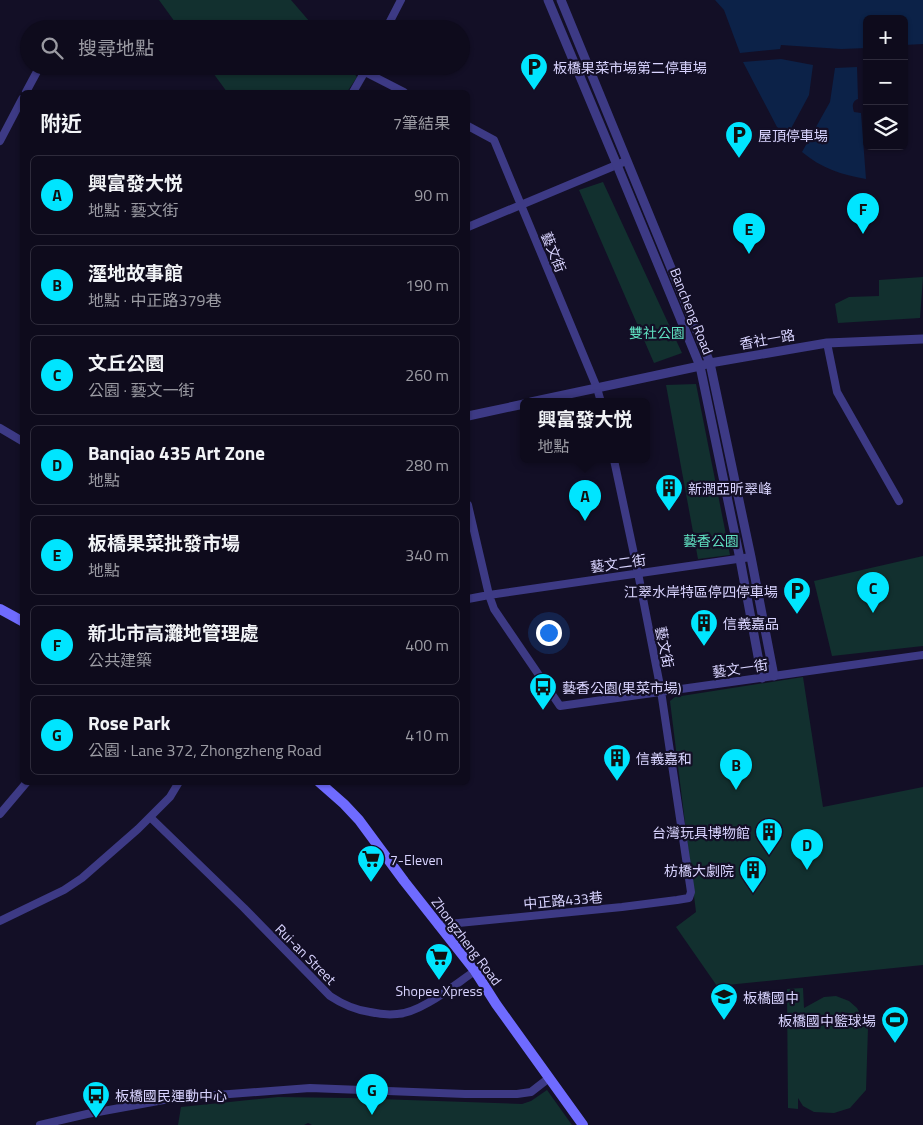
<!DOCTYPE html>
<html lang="zh-TW">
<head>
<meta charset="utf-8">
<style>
	:root { --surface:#0e0b1c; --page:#1c1929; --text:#f1f3f6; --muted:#9b9ba3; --line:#2e2b3b; --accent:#00e5ff }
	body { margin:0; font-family:"Titillium Web","Noto Sans TC",sans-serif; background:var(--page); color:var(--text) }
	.controls { position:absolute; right:15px; top:15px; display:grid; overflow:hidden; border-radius:8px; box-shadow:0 1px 4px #0004 }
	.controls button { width:45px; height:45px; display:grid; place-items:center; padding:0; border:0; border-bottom:1px solid var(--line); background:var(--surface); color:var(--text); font:25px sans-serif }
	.you { position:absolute; left:548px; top:632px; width:18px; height:18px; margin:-12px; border:4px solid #fff; border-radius:50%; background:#1a73e8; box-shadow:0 0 0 8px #1a73e833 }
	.badge { display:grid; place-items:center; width:32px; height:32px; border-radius:50%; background:var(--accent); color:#111; font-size:16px; font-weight:700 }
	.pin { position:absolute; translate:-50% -41px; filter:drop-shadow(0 1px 2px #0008) }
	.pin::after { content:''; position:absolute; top:26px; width:18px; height:15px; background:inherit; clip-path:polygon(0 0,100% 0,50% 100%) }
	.popup { position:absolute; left:520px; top:398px; width:130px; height:65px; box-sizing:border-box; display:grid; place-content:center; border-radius:8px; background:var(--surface); filter:drop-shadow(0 1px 4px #0005); font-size:16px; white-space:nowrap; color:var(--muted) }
	.popup b { font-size:19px; color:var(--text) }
	.popup::after { content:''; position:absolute; left:50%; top:100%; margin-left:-10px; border:10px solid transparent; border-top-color:var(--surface) }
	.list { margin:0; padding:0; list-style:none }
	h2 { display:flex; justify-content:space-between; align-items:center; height:65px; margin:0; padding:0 20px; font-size:21px }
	h2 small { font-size:16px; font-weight:400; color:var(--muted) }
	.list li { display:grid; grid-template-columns:32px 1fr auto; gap:15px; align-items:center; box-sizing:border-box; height:80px; margin:0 10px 10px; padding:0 10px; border:1px solid var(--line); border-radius:8px }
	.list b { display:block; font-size:19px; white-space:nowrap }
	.list p { margin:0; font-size:16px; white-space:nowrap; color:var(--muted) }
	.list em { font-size:16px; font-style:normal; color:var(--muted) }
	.icon { flex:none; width:28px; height:28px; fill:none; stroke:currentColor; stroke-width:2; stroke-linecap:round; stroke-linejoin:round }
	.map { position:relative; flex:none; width:923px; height:1125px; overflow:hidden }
	.search { position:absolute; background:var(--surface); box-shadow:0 1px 4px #0004; left:20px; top:20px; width:450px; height:55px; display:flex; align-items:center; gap:12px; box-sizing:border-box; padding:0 18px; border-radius:28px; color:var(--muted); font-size:19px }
	.panel { position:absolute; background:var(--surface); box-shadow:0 1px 4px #0004; left:20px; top:90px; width:450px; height:695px; border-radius:8px }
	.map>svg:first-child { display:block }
</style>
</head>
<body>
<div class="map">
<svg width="923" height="1125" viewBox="0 0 923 1125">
	<rect width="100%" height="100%" fill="#130f26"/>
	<path fill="#12302f" d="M159,0H291L316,29H180Z
		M208,66H348L357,77L347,92H227Z
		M603,182L682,353L654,363L579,190Z
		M923,277L920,318L838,323L835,304L849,297L879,296V280Z
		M696,384L730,555L698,559L666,385Z
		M923,556V646L832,656L814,581Z
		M803,677L823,807L923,787V965L717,986L676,927L696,912L670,701L675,697Z
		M803,988L804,1008L824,997L836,996L849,1001L857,1008L868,1028L866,1090L850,1108L834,1113L814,1112L803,1106L798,1098V1109L788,1108L787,989Z
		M547,1090L572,1125H312L308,1123L304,1125H178L181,1107L278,1097L349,1098L522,1104L531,1101Z"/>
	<path fill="#0c2248" d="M715,0H923V44L904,45V19H867V48L841,49L781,45L780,49L740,53L724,10Z
		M781,59L813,65L809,95L787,136L777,127L743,62Z
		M857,67L858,99C852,101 852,107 854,112L861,113L866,179C842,175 821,168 802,152L830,102L835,68Z"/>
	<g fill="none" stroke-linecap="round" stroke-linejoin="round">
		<path stroke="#3d3a85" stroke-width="8" d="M386,29L401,0
			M365,72L404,92
			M26,92L40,66
			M353,92L368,66
			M468,126L494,140L597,388L601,402
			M0,141L22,99
			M468,227L626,161
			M827,343L837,392L899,501
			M0,428L22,441
			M468,505L489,595L494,609L560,706L923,655
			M468,599L489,595L751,557
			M0,814L27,782
			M150,817L244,908L330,996C342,1004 355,1010 370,1012C379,1014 388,1015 397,1014C421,1013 454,985 475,971
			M0,921L64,890L82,878L138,829L170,797L179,782
			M438,925L622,907L677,900L689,898L691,892L661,691L638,573L614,460
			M177,1098L310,1088L465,1094H517L531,1092L549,1078
			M40,1125L87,1114L180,1097"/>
		<path stroke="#3d3a85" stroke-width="9" d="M548,0L617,165L700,366L740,559L762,678
			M561,0L710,363L751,557L774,676
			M531,402L700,366L710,363L827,343L923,339
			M468,416L524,404"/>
		<path stroke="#6f6bff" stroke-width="10" d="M0,609L22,621
			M319,782L344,804L359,820L404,881L475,971L496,1004L583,1125"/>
	</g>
	<defs>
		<symbol id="parking-pin" viewBox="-11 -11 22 30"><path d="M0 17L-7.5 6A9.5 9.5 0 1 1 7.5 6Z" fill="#00e5ff" stroke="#130f26"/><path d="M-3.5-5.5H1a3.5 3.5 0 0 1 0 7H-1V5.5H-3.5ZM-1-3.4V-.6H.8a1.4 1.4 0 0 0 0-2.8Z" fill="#111"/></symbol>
		<symbol id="building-pin" viewBox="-11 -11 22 30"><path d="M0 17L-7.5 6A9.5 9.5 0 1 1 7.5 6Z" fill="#00e5ff" stroke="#130f26"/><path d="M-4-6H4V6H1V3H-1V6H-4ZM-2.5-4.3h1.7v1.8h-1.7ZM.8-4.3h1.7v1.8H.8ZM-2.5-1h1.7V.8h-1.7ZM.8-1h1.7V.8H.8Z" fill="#111"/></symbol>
		<symbol id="bus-pin" viewBox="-11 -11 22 30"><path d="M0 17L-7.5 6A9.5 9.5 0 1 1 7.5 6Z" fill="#00e5ff" stroke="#130f26"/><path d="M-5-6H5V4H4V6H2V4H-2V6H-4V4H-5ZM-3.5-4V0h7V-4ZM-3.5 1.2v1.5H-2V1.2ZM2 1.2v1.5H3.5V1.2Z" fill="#111"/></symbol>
		<symbol id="supermarket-pin" viewBox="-11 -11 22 30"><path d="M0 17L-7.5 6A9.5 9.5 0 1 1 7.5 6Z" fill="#00e5ff" stroke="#130f26"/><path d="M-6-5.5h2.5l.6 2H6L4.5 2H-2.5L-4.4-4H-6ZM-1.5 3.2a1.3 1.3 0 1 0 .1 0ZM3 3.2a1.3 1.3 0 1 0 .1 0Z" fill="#111"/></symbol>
		<symbol id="school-pin" viewBox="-11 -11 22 30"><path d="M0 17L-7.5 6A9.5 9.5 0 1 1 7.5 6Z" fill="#00e5ff" stroke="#130f26"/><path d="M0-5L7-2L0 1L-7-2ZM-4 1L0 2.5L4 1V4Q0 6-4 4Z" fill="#111"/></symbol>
		<symbol id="stadium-pin" viewBox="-11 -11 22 30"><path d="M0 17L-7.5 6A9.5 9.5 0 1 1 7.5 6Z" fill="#00e5ff" stroke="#130f26"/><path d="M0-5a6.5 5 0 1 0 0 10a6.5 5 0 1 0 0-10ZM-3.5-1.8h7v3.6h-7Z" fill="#111"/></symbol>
	</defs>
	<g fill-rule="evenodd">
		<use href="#parking-pin" x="518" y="51" width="32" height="43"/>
		<use href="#parking-pin" x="723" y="119" width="32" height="43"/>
		<use href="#building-pin" x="653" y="472" width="32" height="43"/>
		<use href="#parking-pin" x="781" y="575" width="32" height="43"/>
		<use href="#building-pin" x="688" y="607" width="32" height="43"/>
		<use href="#bus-pin" x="527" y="671" width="32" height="43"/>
		<use href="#building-pin" x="601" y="742" width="32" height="43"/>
		<use href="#building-pin" x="753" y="816" width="32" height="43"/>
		<use href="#supermarket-pin" x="355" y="843" width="32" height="43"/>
		<use href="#building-pin" x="737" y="854" width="32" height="43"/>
		<use href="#supermarket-pin" x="423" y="941" width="32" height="43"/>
		<use href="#school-pin" x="708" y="981" width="32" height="43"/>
		<use href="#stadium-pin" x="879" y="1004" width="32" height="43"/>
		<use href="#bus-pin" x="80" y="1079" width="32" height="43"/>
	</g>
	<g text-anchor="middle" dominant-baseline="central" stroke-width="4.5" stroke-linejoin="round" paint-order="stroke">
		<g font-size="14" fill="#d9d4ff" stroke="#130f26" text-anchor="start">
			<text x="553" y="67">板橋果菜市場第二停車場</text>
			<text x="758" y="135">屋頂停車場</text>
			<text x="688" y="488">新潤亞昕翠峰</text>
			<text x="778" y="591" text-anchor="end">江翠水岸特區停四停車場</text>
			<text x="723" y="623">信義嘉品</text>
			<text x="562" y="687">藝香公園(果菜市場)</text>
			<text x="636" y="758">信義嘉和</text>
			<text x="750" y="832" text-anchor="end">台灣玩具博物館</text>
			<text x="390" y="859">7-Eleven</text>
			<text x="734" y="870" text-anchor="end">枋橋大劇院</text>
			<text x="439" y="990" text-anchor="middle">Shopee Xpress</text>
			<text x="743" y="997">板橋國中</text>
			<text x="876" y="1020" text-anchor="end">板橋國中籃球場</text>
			<text x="115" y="1095">板橋國民運動中心</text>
		</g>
		<g font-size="14" fill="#d9d4ff" stroke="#130f26">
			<text transform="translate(554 252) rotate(68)">藝文街</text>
			<text transform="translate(692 311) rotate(68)">Bancheng Road</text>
			<text transform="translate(767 339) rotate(-10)">香社一路</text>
			<text transform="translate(618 563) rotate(-8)">藝文二街</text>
			<text transform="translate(665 647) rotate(79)">藝文街</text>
			<text transform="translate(740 668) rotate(-8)">藝文一街</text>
			<text transform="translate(563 900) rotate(-5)">中正路433巷</text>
			<text transform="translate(467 941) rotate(53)">Zhongzheng Road</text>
			<text transform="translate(306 954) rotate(45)">Rui-an Street</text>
		</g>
		<g font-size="14" fill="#5fe0c0" stroke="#130f26">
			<text x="657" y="332">雙社公園</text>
			<text x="711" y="540">藝香公園</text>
		</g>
	</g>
</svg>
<div class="controls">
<button>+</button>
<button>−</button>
<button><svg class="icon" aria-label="layers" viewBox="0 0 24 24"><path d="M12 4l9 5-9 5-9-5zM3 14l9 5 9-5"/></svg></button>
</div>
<div class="you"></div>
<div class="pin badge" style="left:585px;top:521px">A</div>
<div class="popup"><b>興富發大悦</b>地點</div>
<div class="pin badge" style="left:736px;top:790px">B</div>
<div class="pin badge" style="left:873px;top:613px">C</div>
<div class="pin badge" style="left:807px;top:870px">D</div>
<div class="pin badge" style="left:749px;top:254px">E</div>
<div class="pin badge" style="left:863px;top:234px">F</div>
<div class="pin badge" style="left:372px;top:1115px">G</div>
<div class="search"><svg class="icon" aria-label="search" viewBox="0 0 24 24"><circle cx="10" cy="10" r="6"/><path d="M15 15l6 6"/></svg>搜尋地點</div>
<section class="panel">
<h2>附近<small>7筆結果</small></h2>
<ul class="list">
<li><span class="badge">A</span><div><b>興富發大悦</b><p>地點 · 藝文街</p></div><em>90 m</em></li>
<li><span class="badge">B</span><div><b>溼地故事館</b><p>地點 · 中正路379巷</p></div><em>190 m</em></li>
<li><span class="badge">C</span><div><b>文丘公園</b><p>公園 · 藝文一街</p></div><em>260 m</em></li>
<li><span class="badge">D</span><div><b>Banqiao 435 Art Zone</b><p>地點</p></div><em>280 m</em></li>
<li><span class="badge">E</span><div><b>板橋果菜批發市場</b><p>地點</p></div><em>340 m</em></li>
<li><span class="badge">F</span><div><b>新北市高灘地管理處</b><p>公共建築</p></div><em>400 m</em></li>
<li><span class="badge">G</span><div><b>Rose Park</b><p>公園 · Lane 372, Zhongzheng Road</p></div><em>410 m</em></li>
</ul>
</section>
</div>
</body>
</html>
